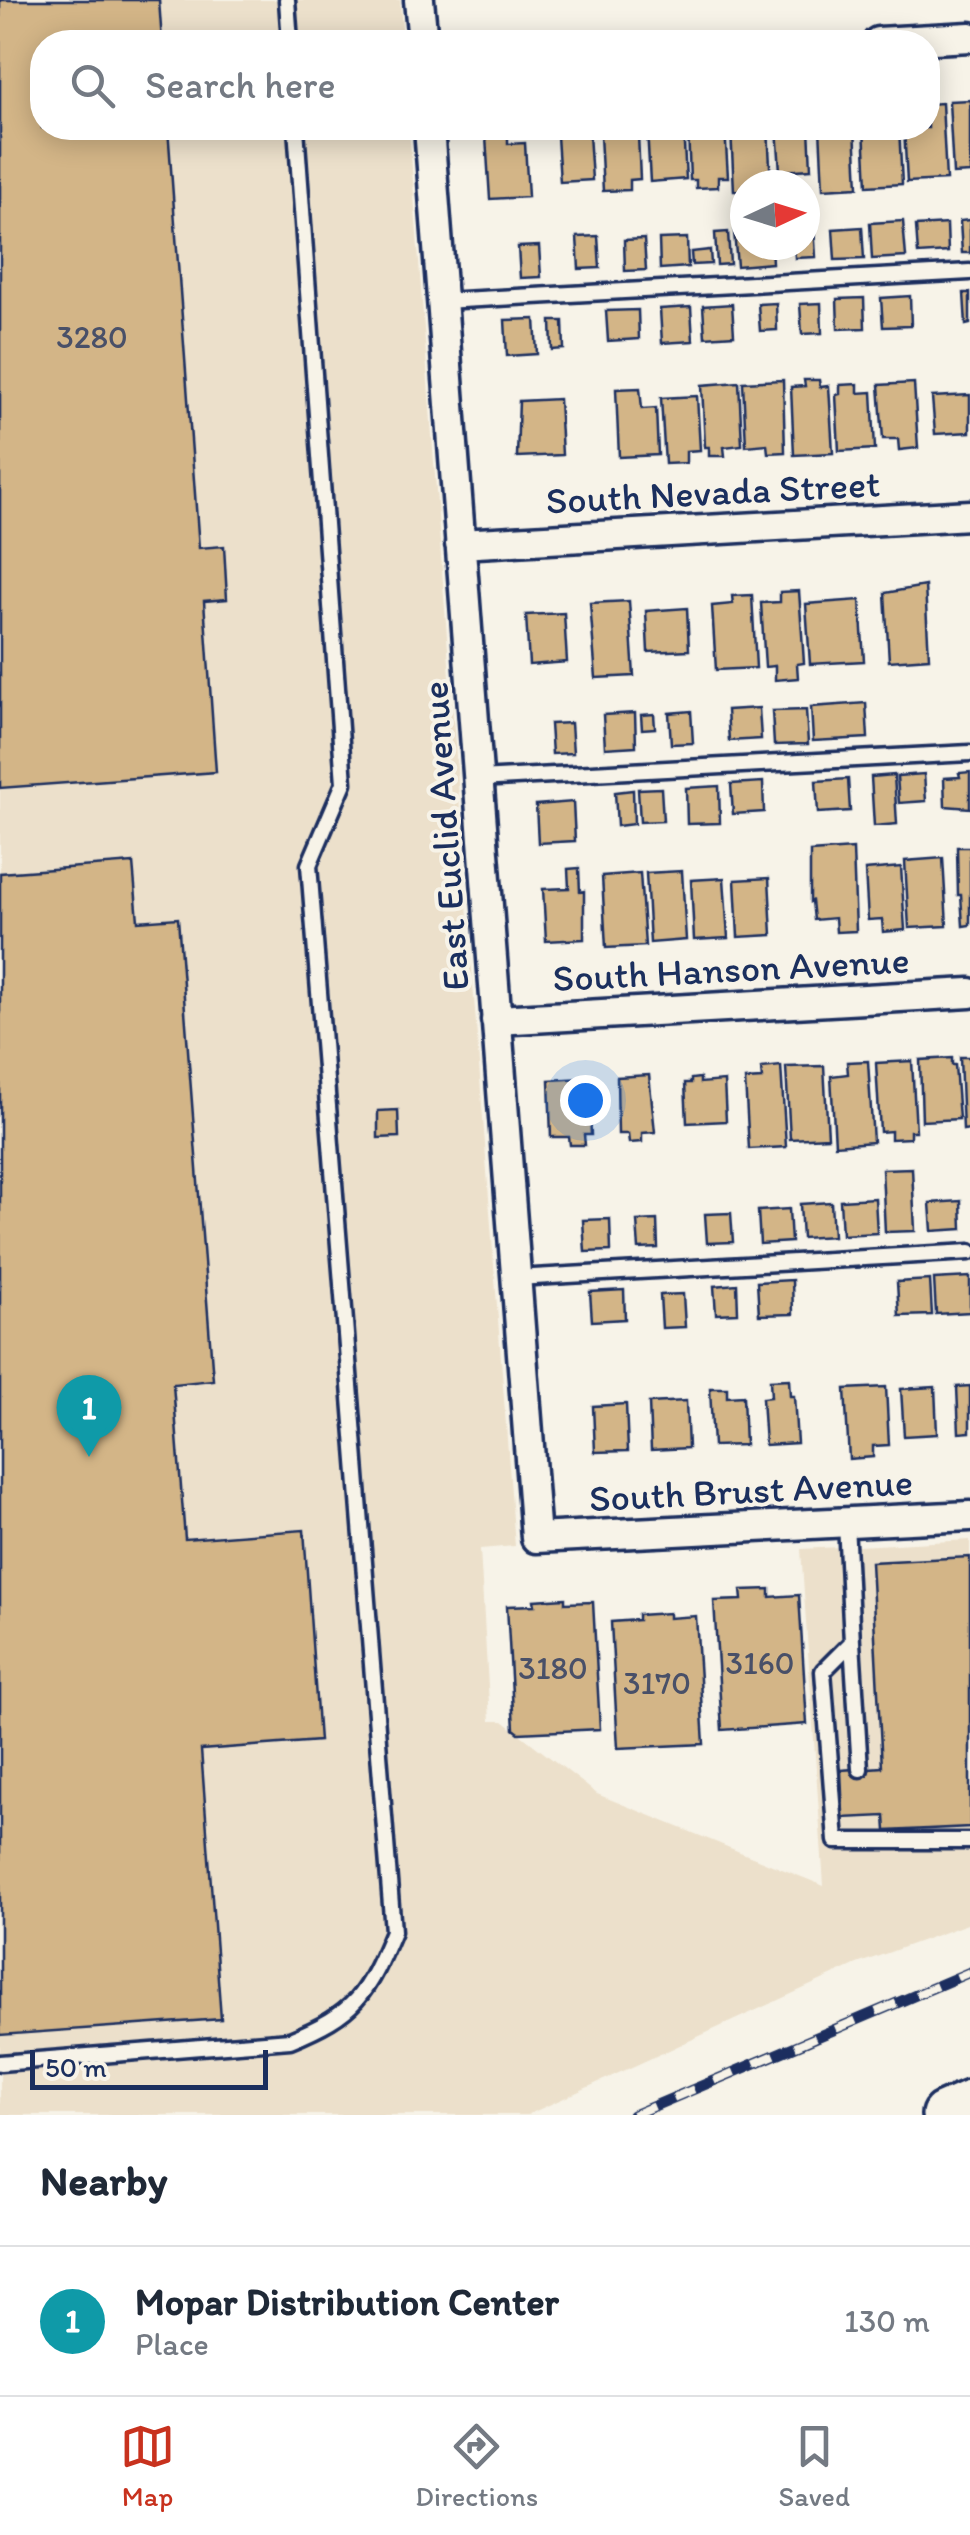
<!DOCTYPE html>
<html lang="en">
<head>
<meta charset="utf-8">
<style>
	:root { --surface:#fff; --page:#f2f2f3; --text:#1f2937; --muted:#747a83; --line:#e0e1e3; --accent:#c8321e }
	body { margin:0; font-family:Itim,sans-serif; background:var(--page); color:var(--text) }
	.compass { position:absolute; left:730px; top:170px; width:90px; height:90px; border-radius:50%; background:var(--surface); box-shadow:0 5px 25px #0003; rotate:86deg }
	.scale { position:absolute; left:30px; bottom:25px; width:238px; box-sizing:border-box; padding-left:10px; border:5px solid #1b2f5e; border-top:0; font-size:28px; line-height:35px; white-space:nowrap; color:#1b2f5e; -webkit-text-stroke:8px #f7f3e8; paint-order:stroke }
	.you { position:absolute; left:585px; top:1100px; width:35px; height:35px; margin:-25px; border:8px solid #fff; border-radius:50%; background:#1a73e8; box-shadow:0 0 0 15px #1a73e833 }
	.badge { display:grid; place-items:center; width:65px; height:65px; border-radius:50%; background:var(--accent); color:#fff; font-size:32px; font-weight:700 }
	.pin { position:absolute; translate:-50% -82px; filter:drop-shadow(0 2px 5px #0008) }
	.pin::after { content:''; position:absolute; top:52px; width:35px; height:30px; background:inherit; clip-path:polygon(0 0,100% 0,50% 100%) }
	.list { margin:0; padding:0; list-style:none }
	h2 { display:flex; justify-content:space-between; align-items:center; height:130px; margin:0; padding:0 40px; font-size:42px }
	h2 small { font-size:32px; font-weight:400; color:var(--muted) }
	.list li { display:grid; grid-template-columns:65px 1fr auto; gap:30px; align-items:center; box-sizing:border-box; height:150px; padding:0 40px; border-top:2px solid var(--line) }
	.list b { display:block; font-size:38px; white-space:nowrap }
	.list p { margin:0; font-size:32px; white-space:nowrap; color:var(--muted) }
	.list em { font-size:32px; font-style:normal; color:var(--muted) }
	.icon { flex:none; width:55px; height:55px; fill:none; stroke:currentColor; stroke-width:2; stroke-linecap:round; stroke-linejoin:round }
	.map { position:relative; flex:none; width:970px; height:2115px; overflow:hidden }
	.search { position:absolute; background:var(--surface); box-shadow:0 5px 25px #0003; left:30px; right:30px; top:30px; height:110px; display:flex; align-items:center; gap:25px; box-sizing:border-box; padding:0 35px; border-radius:40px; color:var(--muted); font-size:38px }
	.sheet { height:280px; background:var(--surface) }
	nav { display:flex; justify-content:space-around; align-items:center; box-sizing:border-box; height:140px; border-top:2px solid var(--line); background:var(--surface); font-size:28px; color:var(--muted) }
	nav a { display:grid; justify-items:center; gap:5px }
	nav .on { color:var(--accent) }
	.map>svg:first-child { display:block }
</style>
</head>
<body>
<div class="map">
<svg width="970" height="2115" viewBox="0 0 970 2115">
	<rect width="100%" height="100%" fill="#f7f3e8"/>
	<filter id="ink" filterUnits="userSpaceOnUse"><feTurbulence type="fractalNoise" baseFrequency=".01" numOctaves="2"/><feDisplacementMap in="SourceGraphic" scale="20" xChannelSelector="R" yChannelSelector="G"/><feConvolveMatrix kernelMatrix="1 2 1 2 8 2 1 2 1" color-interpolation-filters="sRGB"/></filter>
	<g filter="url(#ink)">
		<path fill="#ece0cb" d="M0,0H400L403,42H42V128H409L515,1546L480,1549L490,1721H503L597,1794L824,1886L801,1549L970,1540V1923L857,1964L527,2115H0Z"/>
		<path fill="#d3b587" stroke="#1b2f5e" stroke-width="2.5" d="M0,0H159L162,42H42V128H168L199,548L224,546L227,599L204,601L216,772L0,788Z
			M970,100V173L953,174L949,101Z
			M942,103L946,180L907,182L904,128H928V104Z
			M647,128H683L686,179L650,182Z
			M688,128H725L728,177H718V187L696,188V180H690Z
			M731,128H768L771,185H745V191H734Z
			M777,128H809L811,169L780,171Z
			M820,128H855L858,187L823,189Z
			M864,128H899L902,184L867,186Z
			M615,129H626L627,136L638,135L640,179L630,180V190L603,191L600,135H616Z
			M589,134L592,180L560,182L557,136Z
			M508,135V144L525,143L528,197L490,199L486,137Z
			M970,220V253H962L960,221Z
			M903,221L906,257L872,259L870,223Z
			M947,224L948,252L918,254L916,226Z
			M814,225L816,257L795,258L794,245H805V226Z
			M862,227L864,259L835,260L833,229Z
			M745,230V245H771L772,263L737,266L734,231Z
			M728,232L730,264L717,265L715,233Z
			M598,236L600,268L579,269L577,237Z
			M687,238L688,267L660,269L659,239Z
			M644,239L646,270L625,271L624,240Z
			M539,246L541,277L520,278L518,247Z
			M710,250L711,264L692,265L691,252Z
			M964,293H970V324L966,325Z
			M910,296L911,326L883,327L881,298Z
			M864,298L865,328L838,329L837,299Z
			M776,303L777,330L760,331L758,304Z
			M821,303L822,333L802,334L800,304Z
			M732,304L734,335L705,337L703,306Z
			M691,307L693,341L662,343L660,309Z
			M638,310L639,339L608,341L606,311Z
			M535,319L537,354L507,356L505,320Z
			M551,321H563L564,349L552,350Z
			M783,380L785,452L768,453L767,444L746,446L743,382Z
			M804,380H819L820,387L829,386L833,453L794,455L791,387L805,386Z
			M739,382L742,445L724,447L725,456H709V447H705L702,385Z
			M914,383L918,448L899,450L898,439H883L879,385Z
			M858,384V393L872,392L875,449L839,451L836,395L840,394V385Z
			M640,388L642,409L656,408L658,455L619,457L616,389Z
			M970,395V432L935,434L932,397Z
			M697,396L700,450L686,451V463L665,464L661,398Z
			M559,399L562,455L517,457L519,401Z
			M925,586L929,658L889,661L885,593Z
			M799,591L804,663L797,664L798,678L775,680V666L765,667L761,603L780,602V592Z
			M752,595L756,668L716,670L712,606L733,604L732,596Z
			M860,600L864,661L810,664L806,604Z
			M629,601L634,676L596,678L590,603Z
			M687,608L689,650L648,652L646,611Z
			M564,613L567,662L529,665L526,615Z
			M866,703L868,738L813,741L811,707Z
			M759,708L761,739L729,741L727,710Z
			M806,710L808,744L774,745L772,711Z
			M691,711L693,743L671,744L669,713Z
			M635,713L636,746L605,748L603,715Z
			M654,714L655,728L642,729L641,715Z
			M571,723L573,753L552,754L550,724Z
			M970,772V808L945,806L944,778L960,777L959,773Z
			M924,774L926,801L899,803L897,776Z
			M894,775L897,824L874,826L871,777Z
			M848,779L850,811L818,813L816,781Z
			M763,782L764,812L733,814L731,784Z
			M719,786L720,823L687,824L686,788Z
			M661,788L663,821L640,822L638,789Z
			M633,790L634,824L617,826L615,792Z
			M573,802L575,841L538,843L536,805Z
			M957,847H970V925L963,926L961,895H958Z
			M853,849L856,931L836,932L835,918L814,920L812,901L810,902V852Z
			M943,858L947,926L909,928L905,861Z
			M133,863L138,921L178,918L213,1380L173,1384L185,1539L304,1530L319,1741L201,1750L221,2019L0,2035V873Z
			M901,867L905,930L883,932L882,919L868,920L865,870Z
			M579,868L580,892L584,891V939L546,941L543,889L569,888L568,869Z
			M682,871L686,940L650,943L646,873Z
			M640,873L645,946L606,948L602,876Z
			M724,878L728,938L694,940L691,880Z
			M769,878L772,935L738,937L735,880Z
			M960,1057H970V1129L963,1130Z
			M952,1058V1065H955L959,1119L922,1121L920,1060Z
			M868,1061L873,1142L835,1145L831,1076L848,1074L847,1062Z
			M912,1061L916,1131H910V1138L891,1139V1131L880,1132L876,1063Z
			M781,1066L786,1147L749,1149L745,1080L762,1079L761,1068Z
			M824,1066L828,1137L790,1139L786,1067Z
			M649,1075L655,1132L642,1133V1142L629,1143L628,1134H618L617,1077Z
			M585,1078L586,1087H589L591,1135H584L585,1145H570L569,1137H551L549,1080Z
			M700,1078V1083L724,1081L726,1121L687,1123L685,1083H691V1079Z
			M398,1110L399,1137L378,1138V1111Z
			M912,1168L915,1231L885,1232L882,1169Z
			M875,1198L877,1233L842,1235L840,1200Z
			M961,1201L962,1229L932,1231L930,1203Z
			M831,1202L833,1236L802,1238L800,1204Z
			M789,1209L791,1242L760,1244L758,1211Z
			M731,1213L733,1242L707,1243L705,1214Z
			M610,1219L611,1251L585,1252L583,1220Z
			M657,1220L658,1248L639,1249L637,1221Z
			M970,1277V1312L936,1314L934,1279Z
			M792,1280L793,1314L759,1315L757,1282Z
			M930,1280L932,1315L899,1316L897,1282Z
			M737,1284L738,1313L716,1314L714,1286Z
			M624,1290L625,1319L592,1321L590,1292Z
			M683,1294L685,1327L662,1328L660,1295Z
			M789,1379L790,1396H794L797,1443L765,1445L762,1398L771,1397L770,1380Z
			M970,1386V1432L959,1433L957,1387Z
			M886,1387L889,1445L873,1446V1457L849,1459L845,1389Z
			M935,1387L937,1434L904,1436L901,1389Z
			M710,1388H727V1397L743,1396L745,1445L713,1446Z
			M686,1401L688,1448L651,1450L649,1403Z
			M626,1404L628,1451L595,1452L593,1406Z
			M970,1557V1827L886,1831L885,1816L843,1818L841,1770L882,1767L871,1562Z
			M770,1589V1597L799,1595L807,1724L722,1730L714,1601L742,1600L741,1590Z
			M565,1598V1603L593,1602L600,1729L519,1733L514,1729L507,1606L535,1605L534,1600Z
			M669,1613V1618L696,1616L704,1744L618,1748L611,1622L638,1620V1615Z"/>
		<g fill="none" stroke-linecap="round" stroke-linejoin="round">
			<defs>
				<path id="lane" d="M287,0L290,42
					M442,301L970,272
					M478,779L970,753
					M516,1278L970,1252
					M846,1523L852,1642L823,1671L836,1841H970
					M852,1642L860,1769
					M0,2063L290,2040C356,2013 366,1996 393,1931L309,865L344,783L296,128"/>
				<path id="street" d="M419,0L423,42
					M878,42L970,37
					M429,128L536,1538L970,1516
					M460,544L970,515
					M496,1020L970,993"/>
				<path id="primary" d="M945,2115L970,2104"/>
			</defs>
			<use href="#lane" stroke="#1b2f5e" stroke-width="21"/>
			<use href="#street" stroke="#1b2f5e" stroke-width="35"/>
			<use href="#primary" stroke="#1b2f5e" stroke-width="52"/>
			<use href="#lane" stroke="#f7f3e8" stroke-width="14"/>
			<use href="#street" stroke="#f7f3e8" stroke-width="28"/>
			<use href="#primary" stroke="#f7f3e8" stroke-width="45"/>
			<defs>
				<path id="rail" d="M633,2115L970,1972"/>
			</defs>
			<use href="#rail" stroke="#1b2f5e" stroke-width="11"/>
			<use href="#rail" stroke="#f7f3e8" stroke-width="8" stroke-dasharray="22" stroke-linecap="butt"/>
		</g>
	</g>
	<g text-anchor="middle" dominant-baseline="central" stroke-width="8" stroke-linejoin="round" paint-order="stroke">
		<g font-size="32" fill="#495068">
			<text x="92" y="337">3280</text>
			<text x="760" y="1663">3160</text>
			<text x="553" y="1668">3180</text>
			<text x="657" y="1683">3170</text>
		</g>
		<g font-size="38" fill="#1b2f5e" stroke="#f7f3e8">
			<text transform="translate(713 492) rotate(-3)">South Nevada Street</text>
			<text transform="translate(445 836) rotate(-94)">East Euclid Avenue</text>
			<text transform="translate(731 969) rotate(-3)">South Hanson Avenue</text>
			<text transform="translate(751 1490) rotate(-3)">South Brust Avenue</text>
		</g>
	</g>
</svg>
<svg class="compass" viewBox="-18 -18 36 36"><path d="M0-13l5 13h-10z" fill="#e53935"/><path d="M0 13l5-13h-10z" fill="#747a83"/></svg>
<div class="scale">50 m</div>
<div class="you"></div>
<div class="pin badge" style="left:89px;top:1457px;background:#0f9aa8">1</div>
<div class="search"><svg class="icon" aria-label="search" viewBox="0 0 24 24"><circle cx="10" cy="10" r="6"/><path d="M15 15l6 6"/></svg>Search here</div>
</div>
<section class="sheet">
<h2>Nearby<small></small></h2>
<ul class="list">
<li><span class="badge" style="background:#0f9aa8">1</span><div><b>Mopar Distribution Center</b><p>Place</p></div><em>130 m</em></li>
</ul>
</section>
<nav>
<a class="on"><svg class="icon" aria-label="map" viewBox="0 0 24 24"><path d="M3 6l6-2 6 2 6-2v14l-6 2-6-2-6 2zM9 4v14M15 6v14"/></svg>Map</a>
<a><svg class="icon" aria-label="directions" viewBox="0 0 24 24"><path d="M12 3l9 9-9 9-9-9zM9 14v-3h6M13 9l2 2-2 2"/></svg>Directions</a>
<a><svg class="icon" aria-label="saved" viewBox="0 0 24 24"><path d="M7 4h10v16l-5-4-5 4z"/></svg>Saved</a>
</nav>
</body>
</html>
